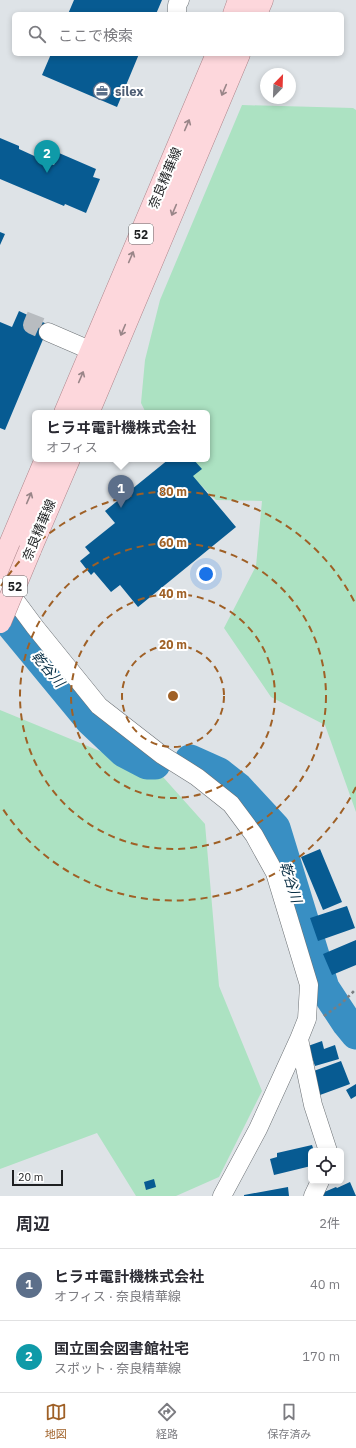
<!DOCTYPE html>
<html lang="ja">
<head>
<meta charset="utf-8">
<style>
	:root { --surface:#fff; --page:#f7f7f7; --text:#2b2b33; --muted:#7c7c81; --line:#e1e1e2; --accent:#9f6026 }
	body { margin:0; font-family:"IBM Plex Sans","Noto Sans JP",sans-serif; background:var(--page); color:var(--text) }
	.controls { position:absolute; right:12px; bottom:12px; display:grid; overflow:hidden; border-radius:6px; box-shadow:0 2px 6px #0003 }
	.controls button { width:36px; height:36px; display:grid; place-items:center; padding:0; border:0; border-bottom:1px solid var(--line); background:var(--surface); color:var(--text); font:20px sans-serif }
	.compass { position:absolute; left:260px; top:68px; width:36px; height:36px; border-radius:50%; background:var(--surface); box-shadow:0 2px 6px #0003; rotate:23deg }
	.scale { position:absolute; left:12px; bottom:10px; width:51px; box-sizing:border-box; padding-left:4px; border:2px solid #1e2022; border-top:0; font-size:11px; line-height:14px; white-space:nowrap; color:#1e2022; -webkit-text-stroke:3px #fff; paint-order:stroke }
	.you { position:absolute; left:206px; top:574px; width:14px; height:14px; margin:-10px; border:3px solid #fff; border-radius:50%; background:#1a73e8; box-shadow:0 0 0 6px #1a73e833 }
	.badge { display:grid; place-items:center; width:26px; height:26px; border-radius:50%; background:var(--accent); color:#fff; font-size:13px; font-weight:700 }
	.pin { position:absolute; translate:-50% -33px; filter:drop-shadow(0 1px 2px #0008) }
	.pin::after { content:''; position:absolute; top:21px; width:14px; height:12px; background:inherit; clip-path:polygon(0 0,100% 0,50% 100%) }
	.popup { position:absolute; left:32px; top:410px; width:178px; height:52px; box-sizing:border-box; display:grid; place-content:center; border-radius:6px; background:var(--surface); filter:drop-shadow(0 1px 3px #0005); font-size:13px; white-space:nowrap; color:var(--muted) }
	.popup b { font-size:15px; color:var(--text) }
	.popup::after { content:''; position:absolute; left:50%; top:100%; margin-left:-8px; border:8px solid transparent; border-top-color:var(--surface) }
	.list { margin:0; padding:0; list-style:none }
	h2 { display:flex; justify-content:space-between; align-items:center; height:52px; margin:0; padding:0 16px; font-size:17px }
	h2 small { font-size:13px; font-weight:400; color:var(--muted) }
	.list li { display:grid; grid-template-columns:26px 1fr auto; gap:12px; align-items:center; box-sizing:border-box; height:72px; padding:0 16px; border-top:1px solid var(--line) }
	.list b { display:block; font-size:15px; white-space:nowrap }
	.list p { margin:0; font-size:13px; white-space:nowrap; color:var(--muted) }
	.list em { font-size:13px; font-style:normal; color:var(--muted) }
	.icon { flex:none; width:22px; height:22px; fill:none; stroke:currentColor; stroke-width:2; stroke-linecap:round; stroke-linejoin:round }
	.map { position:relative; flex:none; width:356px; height:1196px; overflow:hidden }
	.search { position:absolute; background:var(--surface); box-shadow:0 2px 6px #0003; left:12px; right:12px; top:12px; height:44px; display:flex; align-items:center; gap:10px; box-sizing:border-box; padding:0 14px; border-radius:6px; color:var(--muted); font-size:15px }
	.sheet { height:196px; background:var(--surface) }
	nav { display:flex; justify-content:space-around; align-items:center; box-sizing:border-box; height:56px; border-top:1px solid var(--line); background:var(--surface); font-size:11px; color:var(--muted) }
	nav a { display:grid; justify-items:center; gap:2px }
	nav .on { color:var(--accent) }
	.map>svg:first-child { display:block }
</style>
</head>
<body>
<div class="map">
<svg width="356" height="1196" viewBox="0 0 356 1196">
	<rect width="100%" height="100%" fill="#dee3e7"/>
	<path fill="#ace2c2" d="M242,105L353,108L356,110V812L325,725L271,697L224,628L256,566L262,501L216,500L174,459H207V413H146L141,403L145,360L160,300Z
		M0,710L163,777L205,824L219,986L262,1091L219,1177L176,1196H136L97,1133L0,1169Z"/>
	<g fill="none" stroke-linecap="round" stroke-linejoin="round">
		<path stroke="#398fc3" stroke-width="31" d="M0,611L90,720L124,752L147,764H155
			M190,760L219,773L238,788L275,828L324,988L347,1023L356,1034"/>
	</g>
	<path fill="#075b92" d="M74,0H162L156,14H68Z
		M51,54H139L117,107L42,75Z
		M0,138L19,146V149L54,165L59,153L96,169L93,177L100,179L86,213L65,204L64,206L0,179Z
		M0,232L5,234L0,245Z
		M19,311L49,325L5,430L0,428V322L12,327Z
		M169,459H193L202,469L193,476L236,527L138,607L120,585L111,592L94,572L91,575L80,561L90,553L85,547L115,523L105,511Z
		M320,849L342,902L323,910L301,857Z
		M347,906L355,928L318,941L310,918Z
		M356,940V965L332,975L323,954Z
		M322,1041L324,1049L335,1045L339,1059L315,1066L308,1046Z
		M341,1061L350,1084L320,1095L311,1072Z
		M356,1084V1096L351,1099L346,1090Z
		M312,1145L314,1151H311V1166L274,1175L270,1159L277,1157V1153Z
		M154,1179L156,1187L146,1190L144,1182Z
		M350,1182L356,1196H321L322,1193L336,1187L337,1188Z
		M288,1187L289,1196H244V1195Z"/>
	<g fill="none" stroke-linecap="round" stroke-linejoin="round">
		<path stroke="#b8bcc0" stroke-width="18" stroke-dasharray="18 9" stroke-linecap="butt" d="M36,315L32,325L48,332"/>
		<defs>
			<path id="minor" d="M177,14V5L180,0
				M48,332L92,351
				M0,580L35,627L99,706L162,755L197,777L231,804L254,835L275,873L309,985L307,1019L299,1039L258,1129L222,1196
				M299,1039L313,1105L328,1151
				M313,1196L320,1181"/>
			<path id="major" d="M234,14L239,0
				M256,14L262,0
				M65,413L217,54
				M88,413L239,54
				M30,550L69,459
				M0,568L46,459"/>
		</defs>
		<use href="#minor" stroke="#6d7276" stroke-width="19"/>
		<use href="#major" stroke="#ae868c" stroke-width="23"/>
		<path stroke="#7b7e81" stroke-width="2.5" stroke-dasharray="3 3" stroke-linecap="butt" d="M324,1016L342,1003L356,989"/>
		<use href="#minor" stroke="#fff" stroke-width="18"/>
		<use href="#major" stroke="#fdd7dc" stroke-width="22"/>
		<defs>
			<path id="major-bridge" d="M0,622L30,550"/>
		</defs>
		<use href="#major-bridge" stroke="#ae868c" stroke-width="23" stroke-linecap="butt"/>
		<use href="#major-bridge" stroke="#fdd7dc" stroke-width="22"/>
	</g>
	<defs><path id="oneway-shaft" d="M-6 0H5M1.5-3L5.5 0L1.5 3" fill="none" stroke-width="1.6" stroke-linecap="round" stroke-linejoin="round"/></defs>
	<g stroke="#998588">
		<use href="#oneway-shaft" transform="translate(224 90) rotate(113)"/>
		<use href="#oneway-shaft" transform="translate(187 125) rotate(-67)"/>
		<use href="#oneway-shaft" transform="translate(174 210) rotate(113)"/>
		<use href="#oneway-shaft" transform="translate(131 257) rotate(-67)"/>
		<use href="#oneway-shaft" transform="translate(123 330) rotate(113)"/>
		<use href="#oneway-shaft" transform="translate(81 377) rotate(-67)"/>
		<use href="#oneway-shaft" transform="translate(29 498) rotate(-67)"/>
	</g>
	<g fill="none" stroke="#9f6026" stroke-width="2" stroke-dasharray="7 5">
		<circle cx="173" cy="696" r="51"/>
		<circle cx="173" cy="696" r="102"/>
		<circle cx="173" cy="696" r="153"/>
		<path d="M356 787A204 204 0 0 1 1 806M1 586A204 204 0 0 1 356 605"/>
	</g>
	<defs>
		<symbol id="office-ring" viewBox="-11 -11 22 22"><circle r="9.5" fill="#fff" stroke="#5c6f8a" stroke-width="1.5"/><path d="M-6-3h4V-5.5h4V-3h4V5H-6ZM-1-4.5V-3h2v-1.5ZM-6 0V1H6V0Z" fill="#5c6f8a"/></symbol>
	</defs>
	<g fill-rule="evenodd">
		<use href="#office-ring" x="92" y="81" width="20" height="20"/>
	</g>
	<g text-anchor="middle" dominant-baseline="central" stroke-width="4" stroke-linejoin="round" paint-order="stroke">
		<g fill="#fff" stroke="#626364" stroke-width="1">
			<rect x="129" y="224" width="24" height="20" rx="3"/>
			<rect x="3" y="576" width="24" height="20" rx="3"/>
		</g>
		<g font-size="12" font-weight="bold" fill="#1e2022">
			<text x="141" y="234">52</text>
			<text x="15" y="586">52</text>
		</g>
		<g font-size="13" font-weight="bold" fill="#4e5e75" stroke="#fff" text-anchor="start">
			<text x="115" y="91">silex</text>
		</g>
		<g font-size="13" fill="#1e2022" stroke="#fff">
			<text transform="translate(165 178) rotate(-67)">奈良精華線</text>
			<text transform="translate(39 530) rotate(-67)">奈良精華線</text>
		</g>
		<g font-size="14" font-style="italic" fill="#072d43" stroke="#fff">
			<text transform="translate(48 669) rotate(50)">乾谷川</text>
			<text transform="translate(291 882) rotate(73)">乾谷川</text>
		</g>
	</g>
	<circle cx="173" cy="696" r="6" fill="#9f6026" stroke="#fff" stroke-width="2"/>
	<g font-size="12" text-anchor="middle" font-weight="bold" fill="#9f6026" stroke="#fff" stroke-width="4" stroke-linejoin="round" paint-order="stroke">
		<text x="173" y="496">80 m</text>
		<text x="173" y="547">60 m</text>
		<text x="173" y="598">40 m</text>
		<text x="173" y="649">20 m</text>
	</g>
</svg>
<div class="controls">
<button><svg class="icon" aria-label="locate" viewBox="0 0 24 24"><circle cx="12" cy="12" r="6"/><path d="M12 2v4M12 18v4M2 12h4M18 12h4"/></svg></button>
</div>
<svg class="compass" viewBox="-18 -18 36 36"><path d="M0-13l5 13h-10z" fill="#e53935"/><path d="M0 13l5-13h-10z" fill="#7c7c81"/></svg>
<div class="scale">20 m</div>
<div class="you"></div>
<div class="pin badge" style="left:121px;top:508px;background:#5c6f8a">1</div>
<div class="popup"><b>ヒラヰ電計機株式会社</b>オフィス</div>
<div class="pin badge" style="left:47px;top:173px;background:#0f9aa8">2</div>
<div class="search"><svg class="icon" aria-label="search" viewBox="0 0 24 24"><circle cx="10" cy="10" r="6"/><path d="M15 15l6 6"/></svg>ここで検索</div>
</div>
<section class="sheet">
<h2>周辺<small>2件</small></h2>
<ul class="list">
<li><span class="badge" style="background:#5c6f8a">1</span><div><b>ヒラヰ電計機株式会社</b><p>オフィス · 奈良精華線</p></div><em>40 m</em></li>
<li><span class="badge" style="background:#0f9aa8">2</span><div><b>国立国会図書館社宅</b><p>スポット · 奈良精華線</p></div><em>170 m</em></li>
</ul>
</section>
<nav>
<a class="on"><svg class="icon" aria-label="map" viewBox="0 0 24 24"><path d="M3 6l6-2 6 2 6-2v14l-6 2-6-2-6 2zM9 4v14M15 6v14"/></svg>地図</a>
<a><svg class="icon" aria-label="directions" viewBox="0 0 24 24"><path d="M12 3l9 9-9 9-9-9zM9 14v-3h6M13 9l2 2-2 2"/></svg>経路</a>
<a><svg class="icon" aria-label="saved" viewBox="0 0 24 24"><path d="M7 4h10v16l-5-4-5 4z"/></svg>保存済み</a>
</nav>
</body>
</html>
